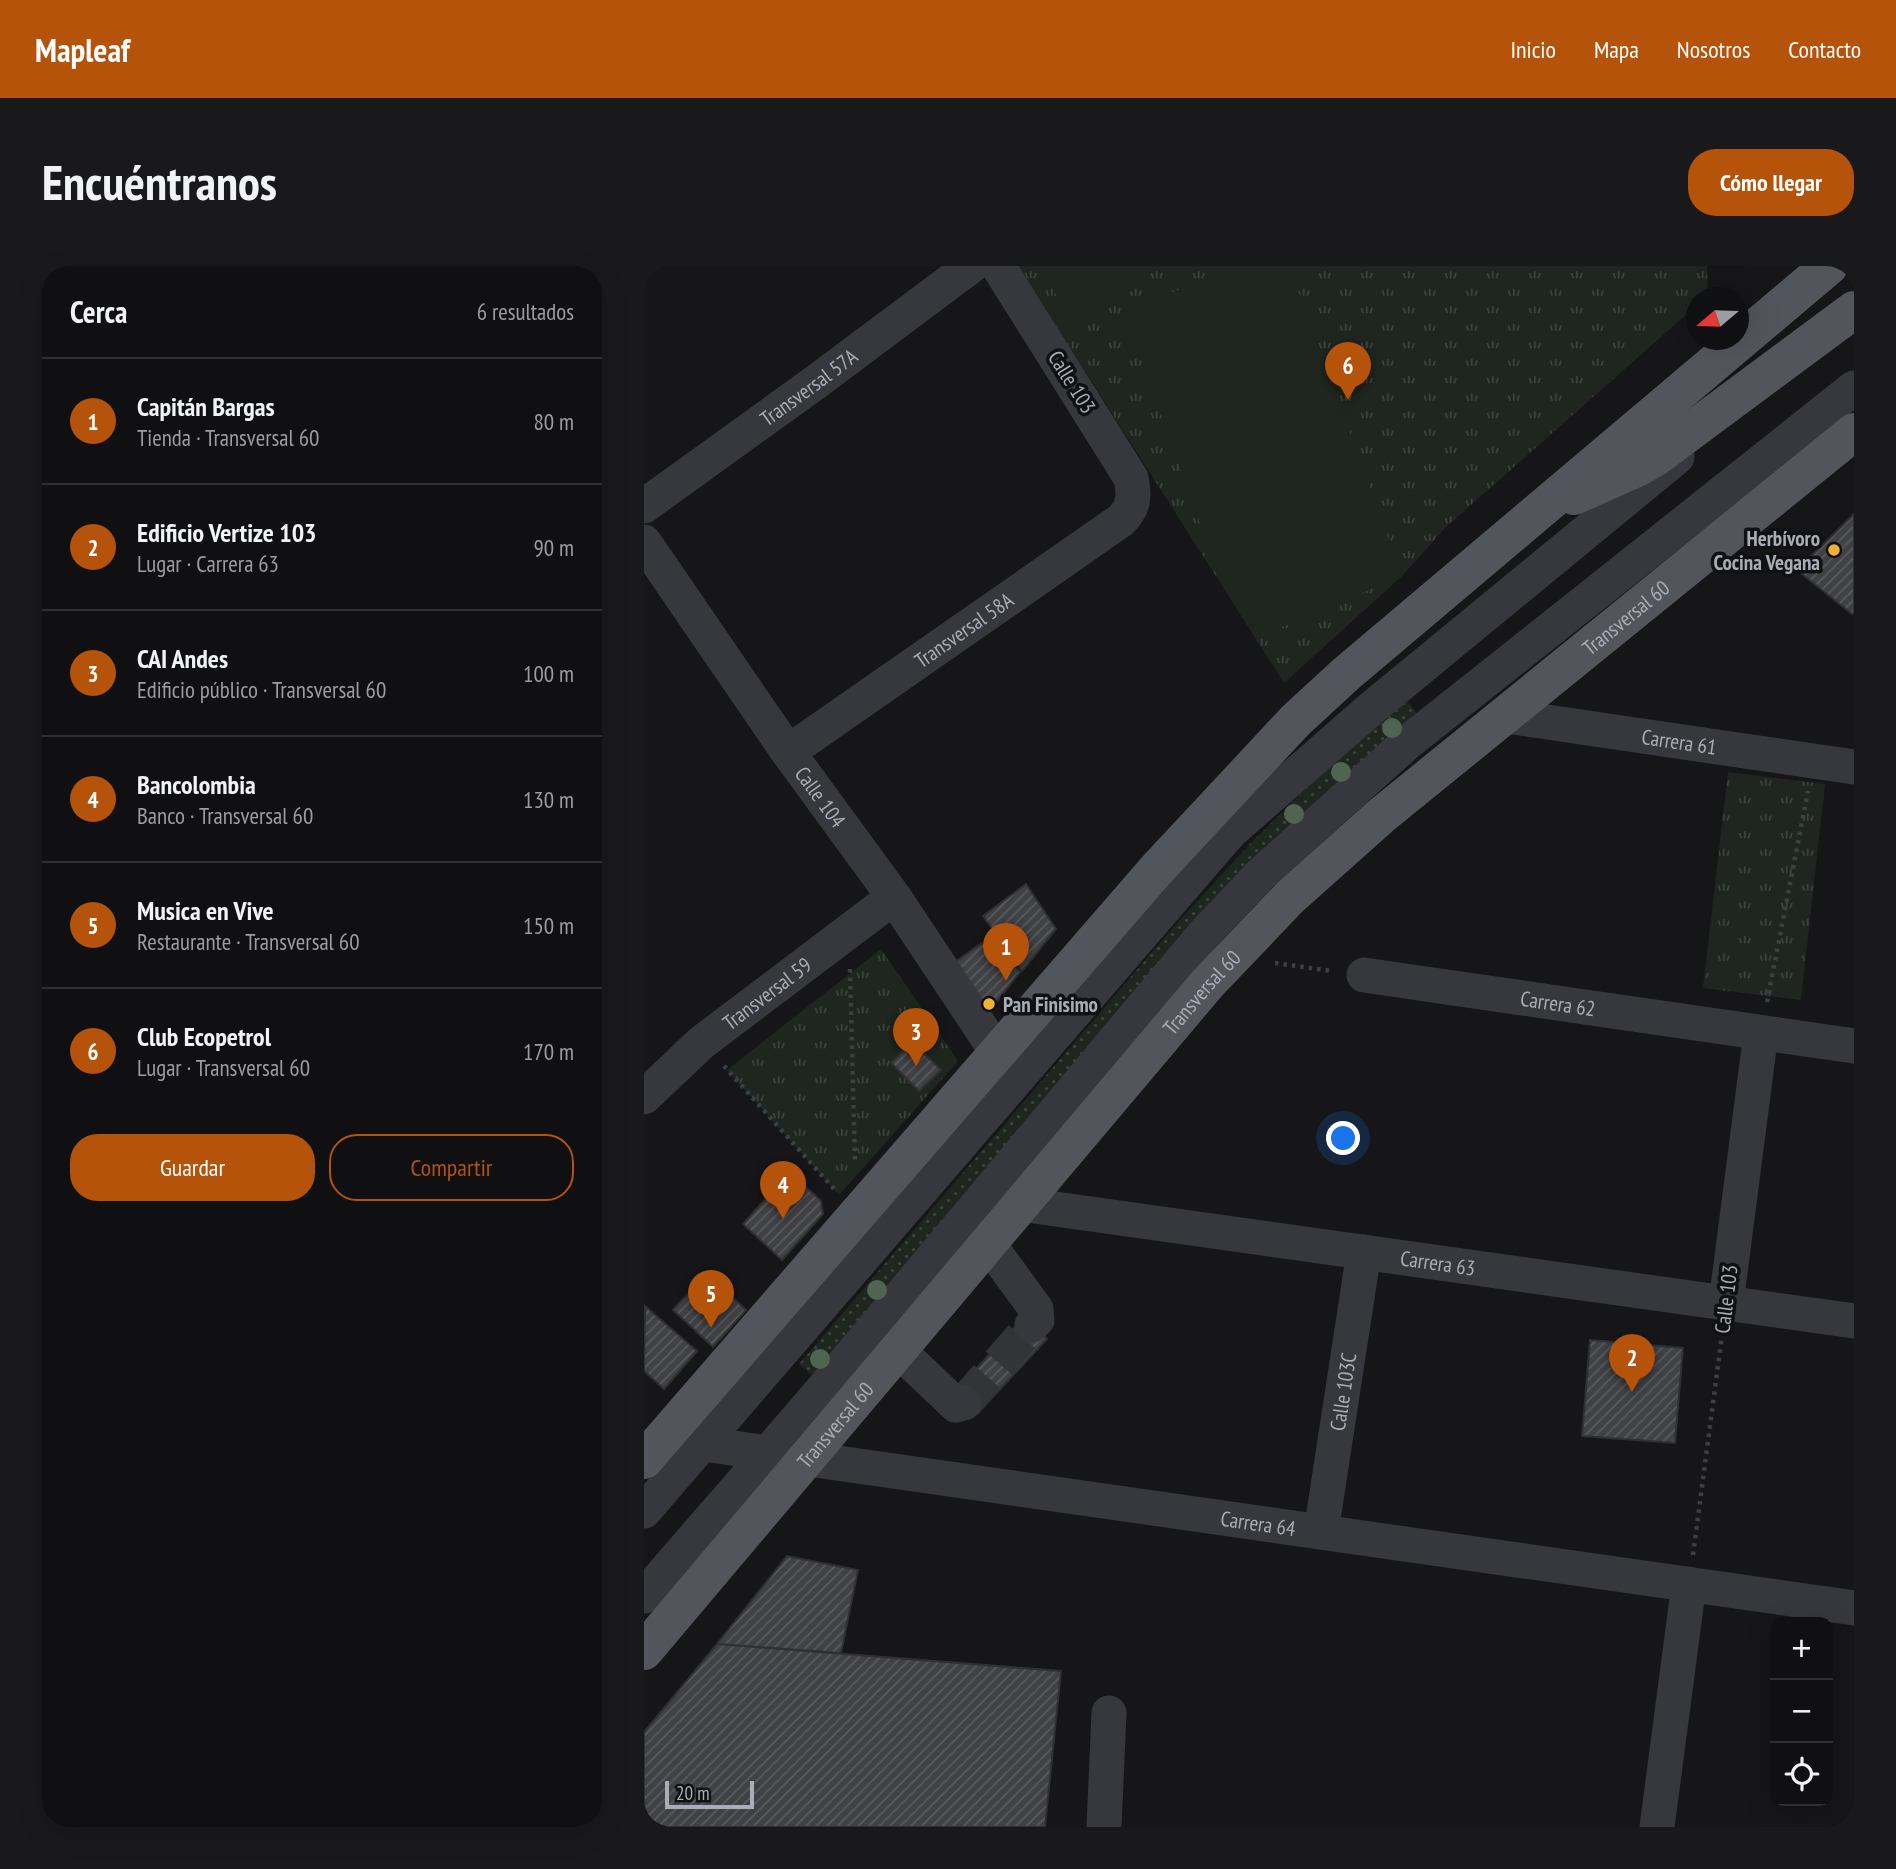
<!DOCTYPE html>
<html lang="es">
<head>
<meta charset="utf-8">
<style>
	:root { --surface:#101012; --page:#19191b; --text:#f1f3f6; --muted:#9c9d9f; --line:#303032; --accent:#b45309 }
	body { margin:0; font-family:"PT Sans Narrow",sans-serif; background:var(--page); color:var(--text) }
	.controls { position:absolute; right:21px; bottom:21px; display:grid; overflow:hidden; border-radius:14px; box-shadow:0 7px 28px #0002 }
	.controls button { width:63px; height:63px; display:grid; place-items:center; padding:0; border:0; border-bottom:2px solid var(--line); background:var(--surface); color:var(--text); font:35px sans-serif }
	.compass { position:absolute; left:1042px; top:21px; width:63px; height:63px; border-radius:50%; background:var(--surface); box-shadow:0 7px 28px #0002; rotate:251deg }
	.scale { position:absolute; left:21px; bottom:18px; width:89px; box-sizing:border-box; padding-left:7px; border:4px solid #a8adb8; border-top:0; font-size:19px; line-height:24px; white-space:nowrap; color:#a8adb8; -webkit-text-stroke:5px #111113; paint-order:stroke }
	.you { position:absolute; left:700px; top:873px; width:24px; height:24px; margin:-18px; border:5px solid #fff; border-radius:50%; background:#1a73e8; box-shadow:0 0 0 10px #1a73e833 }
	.badge { display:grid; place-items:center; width:46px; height:46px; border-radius:50%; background:var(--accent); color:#fff; font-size:23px; font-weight:700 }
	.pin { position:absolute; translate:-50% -58px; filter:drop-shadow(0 2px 4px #0008) }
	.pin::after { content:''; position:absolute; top:37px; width:24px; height:21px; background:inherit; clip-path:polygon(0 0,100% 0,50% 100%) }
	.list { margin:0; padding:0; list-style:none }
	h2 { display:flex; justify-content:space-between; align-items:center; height:91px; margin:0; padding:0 28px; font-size:30px }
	h2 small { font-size:23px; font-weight:400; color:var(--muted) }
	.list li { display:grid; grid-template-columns:46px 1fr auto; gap:21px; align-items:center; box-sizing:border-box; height:126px; padding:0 28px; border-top:2px solid var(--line) }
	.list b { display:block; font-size:26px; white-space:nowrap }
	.list p { margin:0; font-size:23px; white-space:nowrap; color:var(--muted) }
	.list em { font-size:23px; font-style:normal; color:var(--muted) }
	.actions { display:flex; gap:14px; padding:21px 28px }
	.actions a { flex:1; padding:16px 0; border:2px solid var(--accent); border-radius:28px; text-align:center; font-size:24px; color:var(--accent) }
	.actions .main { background:var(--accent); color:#fff }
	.icon { flex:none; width:38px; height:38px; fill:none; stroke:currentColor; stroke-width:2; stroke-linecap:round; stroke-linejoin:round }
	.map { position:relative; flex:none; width:1210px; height:1561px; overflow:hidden; border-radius:28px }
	header { display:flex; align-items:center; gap:42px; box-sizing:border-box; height:98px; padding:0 35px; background:var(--accent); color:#fff }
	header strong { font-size:33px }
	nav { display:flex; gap:38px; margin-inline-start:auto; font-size:24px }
	.intro { display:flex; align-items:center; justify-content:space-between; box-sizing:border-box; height:168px; padding:0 42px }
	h1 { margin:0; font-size:49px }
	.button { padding:18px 32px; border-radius:28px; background:var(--accent); color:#fff; font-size:24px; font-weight:700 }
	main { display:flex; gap:42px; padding:0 42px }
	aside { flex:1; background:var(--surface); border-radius:28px; box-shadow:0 7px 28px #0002 }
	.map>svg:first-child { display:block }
</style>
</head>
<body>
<header>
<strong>Mapleaf</strong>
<nav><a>Inicio</a><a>Mapa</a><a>Nosotros</a><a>Contacto</a></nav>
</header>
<div class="intro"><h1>Encuéntranos</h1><a class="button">Cómo llegar</a></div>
<main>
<aside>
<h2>Cerca<small>6 resultados</small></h2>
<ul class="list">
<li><span class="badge">1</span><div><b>Capitán Bargas</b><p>Tienda · Transversal 60</p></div><em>80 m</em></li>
<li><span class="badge">2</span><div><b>Edificio Vertize 103</b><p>Lugar · Carrera 63</p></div><em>90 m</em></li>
<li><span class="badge">3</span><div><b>CAI Andes</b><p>Edificio público · Transversal 60</p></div><em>100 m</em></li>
<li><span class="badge">4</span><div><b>Bancolombia</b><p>Banco · Transversal 60</p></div><em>130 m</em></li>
<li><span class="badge">5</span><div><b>Musica en Vive</b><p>Restaurante · Transversal 60</p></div><em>150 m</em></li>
<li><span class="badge">6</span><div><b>Club Ecopetrol</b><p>Lugar · Transversal 60</p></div><em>170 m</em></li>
</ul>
<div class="actions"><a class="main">Guardar</a><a>Compartir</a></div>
</aside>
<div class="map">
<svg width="1210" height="1561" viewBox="0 0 1210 1561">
	<defs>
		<pattern id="grass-dots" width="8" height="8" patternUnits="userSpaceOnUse" patternTransform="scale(1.75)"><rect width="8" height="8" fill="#1e261f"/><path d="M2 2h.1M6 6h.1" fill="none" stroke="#3c433d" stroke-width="1.8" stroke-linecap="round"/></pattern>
		<pattern id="park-tufts" width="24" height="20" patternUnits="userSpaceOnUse" patternTransform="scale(1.75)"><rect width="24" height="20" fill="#1e261f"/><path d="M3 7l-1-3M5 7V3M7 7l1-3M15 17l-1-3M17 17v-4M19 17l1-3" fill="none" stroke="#3c433d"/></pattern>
		<pattern id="building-hatch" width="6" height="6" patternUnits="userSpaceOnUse" patternTransform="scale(1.75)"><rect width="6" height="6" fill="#404145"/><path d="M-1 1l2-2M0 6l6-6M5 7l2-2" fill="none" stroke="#595a5e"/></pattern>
	</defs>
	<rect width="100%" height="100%" fill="#161618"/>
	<path fill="url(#grass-dots)" d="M763,435L776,451L172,1113L155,1098L533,657L605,579L676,509Z"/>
	<path fill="url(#park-tufts)" d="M374,0H1063L1064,30L1052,32V40L802,261L758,310L640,417Z
		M1084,506L1181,518L1157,734L1059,722Z
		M237,683L314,795L195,929L83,804Z"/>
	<path fill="#1e261f" d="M394,0H474L489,24L433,61Z
		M600,0H645L758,310L612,372L573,311L551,242L479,44Z"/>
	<path fill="url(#building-hatch)" stroke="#303034" stroke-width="2" d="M1210,248V347L1208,348L1153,304Z
		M382,618L412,663L378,705L339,650Z
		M338,677L346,688L356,680L376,706L343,748L307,699Z
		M268,775L297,804L275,825L247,797Z
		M146,906L177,935L179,948L138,994L99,958Z
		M63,1007L102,1044L69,1081L29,1044Z
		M1,1040L53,1085L20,1123L0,1105Z
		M380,1051L403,1073L333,1148L310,1127Z
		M946,1074L1039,1082L1031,1177L938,1170Z
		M143,1290L214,1304L197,1387L73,1378Z
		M73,1378L417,1405L401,1561H8L0,1553V1466Z"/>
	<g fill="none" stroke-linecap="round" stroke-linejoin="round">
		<path stroke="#333438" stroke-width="35" stroke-dasharray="35 18" stroke-linecap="butt" d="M320,1137L388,1059"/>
		<path stroke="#3d3f44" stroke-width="4.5" stroke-dasharray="3.5 5" stroke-linecap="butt" d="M631,697L688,705
			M206,703L211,898
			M1123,736L1164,525
			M80,800L191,924
			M1049,1289L1078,1069"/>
		<g stroke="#37383d" stroke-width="35">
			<path id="s1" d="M0,240L172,116L327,0"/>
			<path id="s2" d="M0,276L144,486L250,631L353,786"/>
			<path id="s3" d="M862,450L1210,501"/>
			<path id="s4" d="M144,486L476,255C490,242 491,230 487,212L354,0"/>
			<path id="s5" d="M720,709L1210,780"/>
			<path id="s6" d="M0,831L57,777L250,631"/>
			<path id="s7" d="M376,938L1210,1055"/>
			<path d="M343,976L392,1043L393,1054L388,1059"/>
			<path d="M1082,1037L1117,767"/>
			<path d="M253,1083L312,1139L320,1137"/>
			<path id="s8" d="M39,1175L1210,1342"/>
			<path d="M0,1245L586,566L729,441L1033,191"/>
			<path id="s9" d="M677,1266L720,986"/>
			<path d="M0,1330L174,1129L561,667L616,609L763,477L1210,122"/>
			<path d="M460,1561L465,1447"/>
			<path d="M1013,1561L1045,1318"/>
		</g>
		<g stroke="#53555c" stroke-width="38">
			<path d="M930,230L993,202L1012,191L1210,44"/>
			<path d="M0,1194L513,603L652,454L702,408L1185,0"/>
			<path id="s10" d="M0,1385L563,718L646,631L738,549L1210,166"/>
		</g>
	</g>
	<g fill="#506452">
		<circle cx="748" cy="462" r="10"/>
		<circle cx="697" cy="506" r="10"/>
		<circle cx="650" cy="548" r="10"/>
		<circle cx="233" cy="1024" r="10"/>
		<circle cx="176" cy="1093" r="10"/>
	</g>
	<g fill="#f2b134" stroke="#111113" stroke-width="2.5">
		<circle cx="1190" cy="284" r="7"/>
		<circle cx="345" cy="738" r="7"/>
	</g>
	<g text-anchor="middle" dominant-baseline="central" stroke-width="7" stroke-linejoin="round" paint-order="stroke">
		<g font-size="21" fill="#a8adb8" stroke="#111113">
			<text transform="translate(428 116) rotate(58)">Calle 103</text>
			<text stroke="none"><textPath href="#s1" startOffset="203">Transversal 57A</textPath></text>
			<text stroke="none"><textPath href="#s10" startOffset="1430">Transversal 60</textPath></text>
			<text stroke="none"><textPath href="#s4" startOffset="214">Transversal 58A</textPath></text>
			<text stroke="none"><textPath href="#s3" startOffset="175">Carrera 61</textPath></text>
			<text stroke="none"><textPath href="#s2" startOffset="310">Calle 104</textPath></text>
			<text stroke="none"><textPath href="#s10" startOffset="863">Transversal 60</textPath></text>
			<text stroke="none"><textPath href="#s6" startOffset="161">Transversal 59</textPath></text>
			<text stroke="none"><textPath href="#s5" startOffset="196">Carrera 62</textPath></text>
			<text stroke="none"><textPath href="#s7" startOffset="422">Carrera 63</textPath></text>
			<text transform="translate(1082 1033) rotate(-83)">Calle 103</text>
			<text stroke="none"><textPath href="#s9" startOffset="142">Calle 103C</textPath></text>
			<text stroke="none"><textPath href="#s10" startOffset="296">Transversal 60</textPath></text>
			<text stroke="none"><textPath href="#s8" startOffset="581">Carrera 64</textPath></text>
		</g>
		<g font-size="21" font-weight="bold" fill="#a8adb8" stroke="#111113" text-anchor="end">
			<text x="1176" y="272">Herbívoro<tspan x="1176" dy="24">Cocina Vegana</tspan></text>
			<text x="359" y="738" text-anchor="start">Pan Finisimo</text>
		</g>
	</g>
</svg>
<div class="controls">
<button>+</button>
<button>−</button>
<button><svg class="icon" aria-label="locate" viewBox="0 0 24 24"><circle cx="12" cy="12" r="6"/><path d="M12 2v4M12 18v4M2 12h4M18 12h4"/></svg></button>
</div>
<svg class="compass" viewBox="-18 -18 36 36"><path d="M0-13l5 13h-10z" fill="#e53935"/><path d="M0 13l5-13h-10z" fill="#9c9d9f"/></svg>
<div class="scale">20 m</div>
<div class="you"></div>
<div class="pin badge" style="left:362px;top:715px">1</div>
<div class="pin badge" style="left:988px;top:1126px">2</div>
<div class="pin badge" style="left:272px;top:800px">3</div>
<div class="pin badge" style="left:139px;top:953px">4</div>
<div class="pin badge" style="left:67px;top:1062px">5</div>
<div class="pin badge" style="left:704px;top:134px">6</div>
</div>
</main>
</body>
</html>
